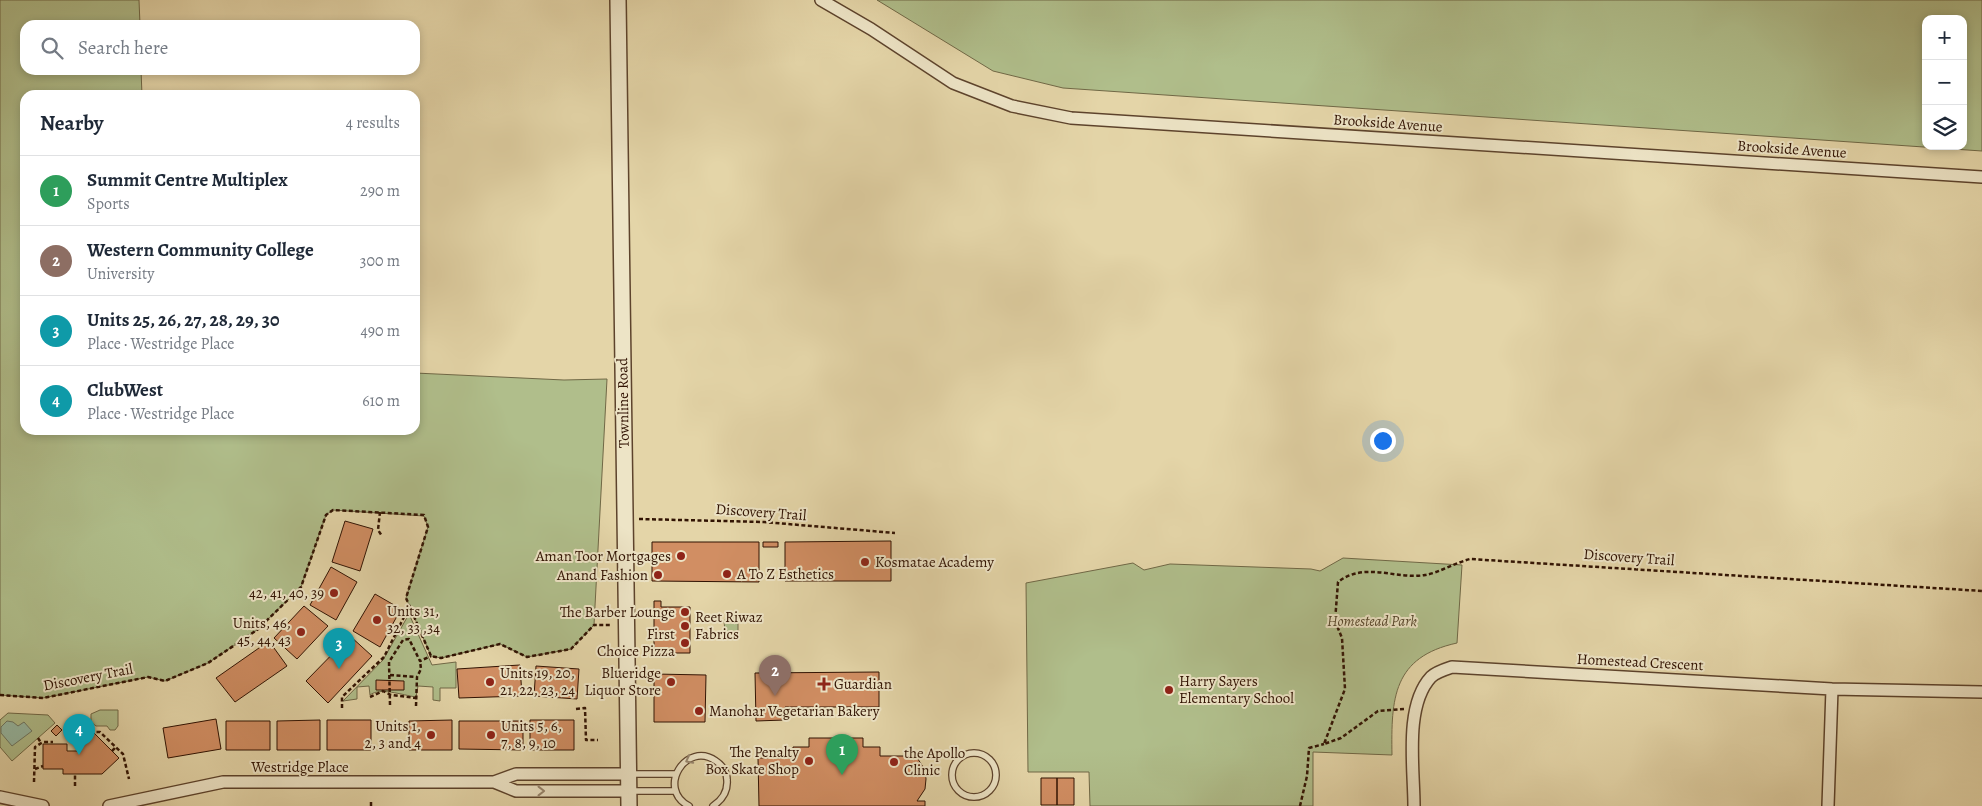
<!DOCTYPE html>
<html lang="en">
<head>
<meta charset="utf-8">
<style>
	:root { --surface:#fff; --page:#f6f6f7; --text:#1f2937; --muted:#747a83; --line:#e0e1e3; --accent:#1a73e8 }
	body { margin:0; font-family:Alegreya,serif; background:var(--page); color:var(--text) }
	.controls { position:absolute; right:15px; top:15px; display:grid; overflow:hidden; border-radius:10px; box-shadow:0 2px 8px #0003 }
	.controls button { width:45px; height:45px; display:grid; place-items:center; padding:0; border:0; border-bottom:1px solid var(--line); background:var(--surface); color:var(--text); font:25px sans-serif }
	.you { position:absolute; left:1382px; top:440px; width:18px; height:18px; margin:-12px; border:4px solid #fff; border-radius:50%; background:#1a73e8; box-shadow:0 0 0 8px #1a73e833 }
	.badge { display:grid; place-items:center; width:32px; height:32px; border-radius:50%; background:var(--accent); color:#fff; font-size:16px; font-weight:700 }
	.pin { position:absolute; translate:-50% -41px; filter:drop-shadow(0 1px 2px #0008) }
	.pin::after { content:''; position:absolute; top:26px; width:18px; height:15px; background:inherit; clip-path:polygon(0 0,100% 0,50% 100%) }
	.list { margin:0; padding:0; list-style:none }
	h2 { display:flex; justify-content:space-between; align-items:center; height:65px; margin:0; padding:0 20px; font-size:21px }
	h2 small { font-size:16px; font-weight:400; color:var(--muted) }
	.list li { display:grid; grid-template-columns:32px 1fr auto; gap:15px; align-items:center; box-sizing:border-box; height:70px; padding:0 20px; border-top:1px solid var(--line) }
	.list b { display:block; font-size:19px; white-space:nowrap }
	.list p { margin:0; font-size:16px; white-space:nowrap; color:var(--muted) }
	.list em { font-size:16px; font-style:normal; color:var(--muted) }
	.icon { flex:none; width:28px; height:28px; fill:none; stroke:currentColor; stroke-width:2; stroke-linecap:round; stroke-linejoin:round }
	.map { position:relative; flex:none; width:1982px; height:806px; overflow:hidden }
	.search { position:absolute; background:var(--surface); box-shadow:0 2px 8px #0003; left:20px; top:20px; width:400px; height:55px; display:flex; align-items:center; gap:12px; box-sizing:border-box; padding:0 18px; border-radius:15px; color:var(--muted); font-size:19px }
	.panel { position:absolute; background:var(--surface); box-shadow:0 2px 8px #0003; left:20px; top:90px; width:400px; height:345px; border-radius:15px }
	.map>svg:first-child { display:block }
</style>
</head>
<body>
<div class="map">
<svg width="1982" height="806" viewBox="0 0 1982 806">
	<rect width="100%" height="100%" fill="#e4d5a8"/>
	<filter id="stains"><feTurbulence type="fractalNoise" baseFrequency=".004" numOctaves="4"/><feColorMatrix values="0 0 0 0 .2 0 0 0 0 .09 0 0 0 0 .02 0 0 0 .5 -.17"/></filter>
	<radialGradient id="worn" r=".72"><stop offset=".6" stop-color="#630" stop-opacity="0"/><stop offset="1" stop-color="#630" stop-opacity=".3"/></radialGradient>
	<path fill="#b0be8b" stroke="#706846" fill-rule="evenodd" d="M0,0H139L140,25H25V70H141L142,95H25V430H415V373L564,380L607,379L594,625L571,649L527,657L500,644L441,658L431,656L406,598L428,527L424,516L333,510L326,515L301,587L257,630L208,663L165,681L148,677L43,698L0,695Z
		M877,0H1982V151L1063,88L993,71ZM1926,19H1963V146H1926Z
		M1343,558L1462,565L1457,643C1393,657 1391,698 1392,755L1313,752V806H1090L1089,772H1028L1026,583L1133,563L1144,570L1170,564L1311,569L1320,571Z
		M409,614L432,665L456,662V688H440V701L433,700V687L418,686L416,697C402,695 380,687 370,695L369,686L357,687V699L343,701L383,660Z
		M729,615L738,616V636L735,639C724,638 725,630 724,621Z
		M100,710H118V726L115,730H110L107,726H96L91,722V714Z
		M8,713L48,715L55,723L12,761L0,747V720Z"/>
	<path fill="#97b9a3" stroke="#6e7663" d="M7,721L13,722L18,726L24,722L32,731L12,746L1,733V727Z"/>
	<path fill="#d18e63" stroke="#301202" d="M345,521L373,529L360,571L332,562Z
		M891,541V581H785V542Z
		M652,542H759V582L652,581Z
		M763,542H778V547H763Z
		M331,567L357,582L336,620L310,605Z
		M375,594L401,609L380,647L353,631Z
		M654,601H661V607H690V653H654Z
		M304,606L328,626L297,659L274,638Z
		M350,636L372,656L328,703L306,681Z
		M269,641L287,666L235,702L216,678Z
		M520,665L522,696L459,698L457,669Z
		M536,666L579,669L577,699L534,696Z
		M879,672V707H785V720L756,721L755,673Z
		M654,674L706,675L705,722H654Z
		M376,680L404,681V690H376Z
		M216,719L221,749L168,758L163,728Z
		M320,720V750H277V721Z
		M327,720H371V750H327Z
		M452,720V750H409V721Z
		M530,720H574V750H530Z
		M226,721H270V750H226Z
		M459,721H523V750L459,749Z
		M57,725L62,730L56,736L51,731Z
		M94,733L119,758L102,774H63V769H43V744H67V751H77Z
		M809,738H863V747H880V756H916L925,770L926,779L925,789L917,801H925V806H759L758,758H793V747H809Z
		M1041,778H1057V805H1041Z
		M1057,778H1074V805H1057Z"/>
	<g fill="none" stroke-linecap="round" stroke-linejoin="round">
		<defs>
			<path id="service" d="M952 775a22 22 0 1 1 44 0a22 22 0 1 1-44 0Z
				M630,774H675
				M631,791H675
				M689,806C656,789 686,740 716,761C722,765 727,772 727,780C728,792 722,800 713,806"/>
			<path id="minor" d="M821,0L871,29L953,83L1012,106L1071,118L1982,177
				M494,782L516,791H629
				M0,797L43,806
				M109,806L223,782H494L516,774H628
				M1414,806C1414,768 1404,706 1431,677C1436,672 1446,669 1452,667L1832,689L1982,692
				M1828,806L1832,689"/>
			<path id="tertiary" d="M618,0L629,806"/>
		</defs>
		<use href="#service" stroke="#5d432c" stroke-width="8"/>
		<use href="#minor" stroke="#5d432c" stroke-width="14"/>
		<use href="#tertiary" stroke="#5d432c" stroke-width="18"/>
		<path stroke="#301202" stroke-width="2.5" stroke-dasharray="4 2.5" stroke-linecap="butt" d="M380,512L378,530L382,536
			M639,519L764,522L895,533
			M390,675L417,677
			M0,695L43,698L148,677L165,681L208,663L257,630L301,587L326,515L333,510L424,515L428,527L406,598L431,656L441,658L500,644L527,657L571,649L594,625H612
			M370,697L383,691L391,695L416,698
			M390,705L389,662L403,640L409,639L420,661L431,656
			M416,706L417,677L421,669L420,661
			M342,708V697L384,657L405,615
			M576,709L585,708L586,740H598
			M1404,709L1378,711L1341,738L1324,744L1345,689L1342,638L1335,621L1338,582C1365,561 1397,580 1425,575C1438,573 1455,563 1470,559L1982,591
			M90,732H100L123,754L129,779
			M38,738L41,743
			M112,751L116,747
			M35,769L43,766
			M34,782L35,747L43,742H53
			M75,786V774
			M371,806V802
			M1300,806L1307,776L1309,748L1324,744"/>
		<use href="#service" stroke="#ede4c6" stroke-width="5.5"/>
		<use href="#minor" stroke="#ede4c6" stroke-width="11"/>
		<use href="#tertiary" stroke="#ede4c6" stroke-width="15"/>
	</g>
	<defs><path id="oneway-chevron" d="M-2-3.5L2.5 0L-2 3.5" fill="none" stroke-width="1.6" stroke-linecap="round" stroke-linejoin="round" transform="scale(1.25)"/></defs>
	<g stroke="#98866e">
		<use href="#oneway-chevron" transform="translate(689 760) rotate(153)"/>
		<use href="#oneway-chevron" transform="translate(541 791)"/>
	</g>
	<g fill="#8f2418" stroke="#ede4c6" stroke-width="2">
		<circle cx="681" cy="556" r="5"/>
		<circle cx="865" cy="562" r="5"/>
		<circle cx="727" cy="574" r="5"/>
		<circle cx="658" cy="575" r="5"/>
		<circle cx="334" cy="593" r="5"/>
		<circle cx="685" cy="612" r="5"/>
		<circle cx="377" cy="620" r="5"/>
		<circle cx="685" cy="626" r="5"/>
		<circle cx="301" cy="632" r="5"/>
		<circle cx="685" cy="643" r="5"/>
		<circle cx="490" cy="682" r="5"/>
		<circle cx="671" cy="682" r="5"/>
		<path d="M821.5 676.5h5v5h5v5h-5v5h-5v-5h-5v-5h5z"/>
		<circle cx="1169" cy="690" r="5"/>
		<circle cx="699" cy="711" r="5"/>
		<circle cx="431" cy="735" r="5"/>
		<circle cx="491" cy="735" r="5"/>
		<circle cx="809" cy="761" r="5"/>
		<circle cx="894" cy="762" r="5"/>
	</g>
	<g text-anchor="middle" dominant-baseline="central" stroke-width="4" stroke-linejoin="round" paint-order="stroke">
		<g font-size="15" fill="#301202" stroke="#ede4c6">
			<text transform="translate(1388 123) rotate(4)">Brookside Avenue</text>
			<text transform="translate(1792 149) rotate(4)">Brookside Avenue</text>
			<text transform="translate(623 403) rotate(-91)">Townline Road</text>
			<text transform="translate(761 512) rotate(4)">Discovery Trail</text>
			<text transform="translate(1629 557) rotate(4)">Discovery Trail</text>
			<text transform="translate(1640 662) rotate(3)">Homestead Crescent</text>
			<text transform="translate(88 677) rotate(-11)">Discovery Trail</text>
			<text x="300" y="767">Westridge Place</text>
		</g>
		<g font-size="15" fill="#301202" stroke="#ede4c6" text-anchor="start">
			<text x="671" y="556" text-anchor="end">Aman Toor Mortgages</text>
			<text x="875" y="562">Kosmatae Academy</text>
			<text x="737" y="574">A To Z Esthetics</text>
			<text x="648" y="575" text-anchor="end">Anand Fashion</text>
			<text x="324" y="593" text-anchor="end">42, 41, 40, 39</text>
			<text x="387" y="611">Units 31,<tspan x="387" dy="17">32, 33 ,34</tspan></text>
			<text x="675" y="612" text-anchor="end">The Barber Lounge</text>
			<text x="695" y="617">Reet Riwaz<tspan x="695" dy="17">Fabrics</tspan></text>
			<text x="291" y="623" text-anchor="end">Units, 46,<tspan x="291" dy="17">45, 44, 43</tspan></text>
			<text x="675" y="634" text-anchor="end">First<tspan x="675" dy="17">Choice Pizza</tspan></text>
			<text x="500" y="673">Units 19, 20,<tspan x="500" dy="17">21, 22, 23, 24</tspan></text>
			<text x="661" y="673" text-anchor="end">Blueridge<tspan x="661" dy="17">Liquor Store</tspan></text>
			<text x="1179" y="681">Harry Sayers<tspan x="1179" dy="17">Elementary School</tspan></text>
			<text x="834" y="684">Guardian</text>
			<text x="709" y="711">Manohar Vegetarian Bakery</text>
			<text x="421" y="726" text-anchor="end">Units 1,<tspan x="421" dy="17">2, 3 and 4</tspan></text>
			<text x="501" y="726">Units 5, 6,<tspan x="501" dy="17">7, 8, 9, 10</tspan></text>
			<text x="799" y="752" text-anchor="end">The Penalty<tspan x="799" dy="17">Box Skate Shop</tspan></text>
			<text x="904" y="753">the Apollo<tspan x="904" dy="17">Clinic</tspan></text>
		</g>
		<g font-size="15" font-style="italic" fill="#56462b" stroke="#ede4c6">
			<text x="1372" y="621">Homestead Park</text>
		</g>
	</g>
	<rect width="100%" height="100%" filter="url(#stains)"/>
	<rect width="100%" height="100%" fill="url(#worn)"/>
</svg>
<div class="controls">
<button>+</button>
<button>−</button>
<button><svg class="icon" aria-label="layers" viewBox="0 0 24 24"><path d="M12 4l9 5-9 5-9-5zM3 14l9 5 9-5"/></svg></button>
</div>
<div class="you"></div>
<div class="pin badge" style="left:842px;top:775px;background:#2e9e5b">1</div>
<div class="pin badge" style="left:775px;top:696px;background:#8d6e63">2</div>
<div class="pin badge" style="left:339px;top:669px;background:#0f9aa8">3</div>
<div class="pin badge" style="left:79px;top:755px;background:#0f9aa8">4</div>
<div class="search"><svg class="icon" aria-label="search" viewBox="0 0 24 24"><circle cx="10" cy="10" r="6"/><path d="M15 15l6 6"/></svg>Search here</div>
<section class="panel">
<h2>Nearby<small>4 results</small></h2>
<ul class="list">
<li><span class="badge" style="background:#2e9e5b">1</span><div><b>Summit Centre Multiplex</b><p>Sports</p></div><em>290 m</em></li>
<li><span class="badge" style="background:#8d6e63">2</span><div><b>Western Community College</b><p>University</p></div><em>300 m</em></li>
<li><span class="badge" style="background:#0f9aa8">3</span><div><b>Units 25, 26, 27, 28, 29, 30</b><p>Place · Westridge Place</p></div><em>490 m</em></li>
<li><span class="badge" style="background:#0f9aa8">4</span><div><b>ClubWest</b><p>Place · Westridge Place</p></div><em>610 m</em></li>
</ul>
</section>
</div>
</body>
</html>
